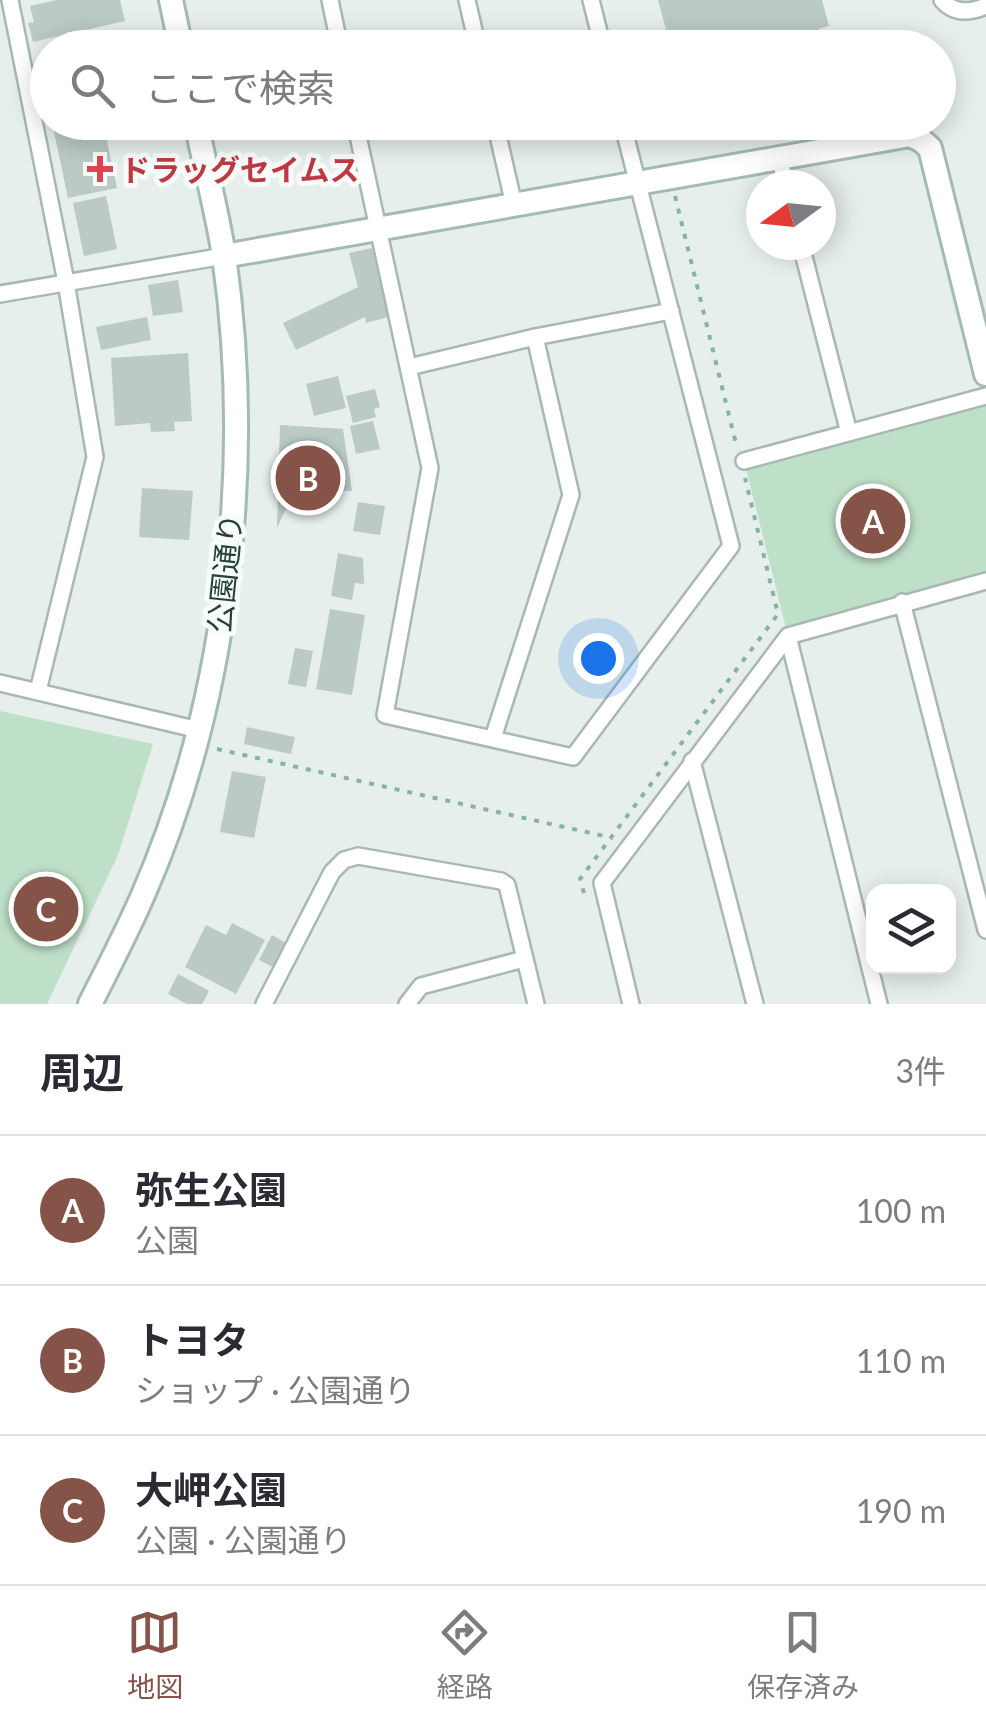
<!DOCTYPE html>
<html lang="ja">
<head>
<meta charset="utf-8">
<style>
	:root { --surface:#fff; --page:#f7f7f7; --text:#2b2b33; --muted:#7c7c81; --line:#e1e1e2; --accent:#855347 }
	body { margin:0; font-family:Lato,"Noto Sans JP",sans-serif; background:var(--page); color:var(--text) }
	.controls { position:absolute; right:30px; bottom:30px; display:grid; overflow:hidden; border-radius:20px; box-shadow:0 5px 25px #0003 }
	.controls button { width:90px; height:90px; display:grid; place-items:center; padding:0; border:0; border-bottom:2px solid var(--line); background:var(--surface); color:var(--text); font:50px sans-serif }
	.compass { position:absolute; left:746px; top:170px; width:90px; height:90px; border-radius:50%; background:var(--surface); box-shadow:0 5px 25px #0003; rotate:255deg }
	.you { position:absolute; left:598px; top:658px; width:35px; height:35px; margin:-25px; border:8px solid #fff; border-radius:50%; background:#1a73e8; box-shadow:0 0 0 15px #1a73e833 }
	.badge { display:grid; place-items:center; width:65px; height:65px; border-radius:50%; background:var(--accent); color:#fff; font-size:32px; font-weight:700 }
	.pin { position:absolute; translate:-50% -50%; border:5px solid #fff; box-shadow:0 2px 10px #0006 }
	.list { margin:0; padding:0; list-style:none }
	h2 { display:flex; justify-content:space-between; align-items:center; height:130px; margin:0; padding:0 40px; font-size:42px }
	h2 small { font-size:32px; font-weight:400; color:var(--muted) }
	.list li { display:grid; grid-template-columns:65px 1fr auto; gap:30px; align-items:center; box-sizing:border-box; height:150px; padding:0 40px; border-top:2px solid var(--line) }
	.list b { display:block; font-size:38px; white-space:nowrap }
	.list p { margin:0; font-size:32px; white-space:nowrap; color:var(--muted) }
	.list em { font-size:32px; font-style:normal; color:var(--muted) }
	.icon { flex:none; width:55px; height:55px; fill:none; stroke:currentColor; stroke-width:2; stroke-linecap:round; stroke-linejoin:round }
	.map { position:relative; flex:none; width:986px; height:1004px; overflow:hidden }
	.search { position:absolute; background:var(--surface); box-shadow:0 5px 25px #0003; left:30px; right:30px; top:30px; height:110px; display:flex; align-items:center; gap:25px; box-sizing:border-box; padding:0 35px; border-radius:55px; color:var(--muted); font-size:38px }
	.sheet { height:580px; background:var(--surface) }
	nav { display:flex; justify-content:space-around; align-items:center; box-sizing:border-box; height:140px; border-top:2px solid var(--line); background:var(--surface); font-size:28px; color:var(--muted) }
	nav a { display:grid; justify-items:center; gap:5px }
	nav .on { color:var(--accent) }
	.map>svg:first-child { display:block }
</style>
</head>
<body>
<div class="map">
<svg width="986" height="1004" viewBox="0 0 986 1004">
	<rect width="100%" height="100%" fill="#e6efeb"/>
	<path fill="#bfe0c8" d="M986,396V582L788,636L744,461Z
		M0,711L153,744L118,855L47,1004H0Z"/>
	<path fill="#bbcac4" d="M57,0H120L125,21L33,42L28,23L34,22L30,6Z
		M658,0H822L829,26L818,29L823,48H671Z
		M52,122H103L117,188L68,198Z
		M106,196L117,249L84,256L73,203Z
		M372,248L388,317L366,323L365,317L296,350L283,323L358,287L349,253Z
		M178,280L183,312L153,316L148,285Z
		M147,317L151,340L101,350L96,327Z
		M188,353L192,421L174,422L175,431L151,432L150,423L115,426L111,358Z
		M338,376L346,408L314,416L306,384Z
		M375,389L380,407L374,409L376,417L353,423L346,396Z
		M373,421L380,449L356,454L350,426Z
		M280,425L343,429L352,491L295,489L277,528Z
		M142,488L193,491L189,540L139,537Z
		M358,502L385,506L380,535L353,531Z
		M338,553L363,558L364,584L355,583L352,600L331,596Z
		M330,609L365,615L352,695L316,689Z
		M295,648L313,651L306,687L288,684Z
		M247,727L295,737L291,754L244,744Z
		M232,771L266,777L254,838L220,832Z
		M232,923L265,940L236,994L185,967L206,925L226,935Z
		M272,935L288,944L275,968L259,960Z
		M178,974L209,991L202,1004H187L168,994Z"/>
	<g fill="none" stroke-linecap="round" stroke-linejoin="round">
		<defs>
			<path id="street" d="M10,0L66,282L95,457L38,691
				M330,0L340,48
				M467,0L478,48
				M591,0L603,48
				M942,0C954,14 970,13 986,6
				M355,122L430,468L385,715L573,757L731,546L622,122
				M495,122L514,205
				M779,157L786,185
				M801,245L849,433
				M0,294L224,256
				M409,367L535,337L671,311
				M744,461L986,396
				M902,602L986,930
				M788,636L879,1004
				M0,683L199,730
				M493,738L571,495L535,337
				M692,761L755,1004
				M264,1004L332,872L344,860L358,856L501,881L507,885L536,1004
				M407,1004L421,986L524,959
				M631,1004L602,883L788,636L986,581"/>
			<path id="secondary" d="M171,0L181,48
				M224,256L910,135L921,140L930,148L986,374
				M90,1004C108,968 127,932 143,895C228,701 254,465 224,256C217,211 205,167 196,122"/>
		</defs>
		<use href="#street" stroke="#a8b8b2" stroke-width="20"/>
		<use href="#secondary" stroke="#a4bbb3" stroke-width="28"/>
		<path stroke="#86b3a5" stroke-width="4" stroke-dasharray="5 8" stroke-linecap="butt" d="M675,196L736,444
			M217,749L613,838
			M584,893L580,879L778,614L745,478"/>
		<use href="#street" stroke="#fff" stroke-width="15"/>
		<use href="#secondary" stroke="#fff" stroke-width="22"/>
	</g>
	<path fill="#e0444e" stroke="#f7fbf9" stroke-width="4" d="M95 154h10v10h10v10h-10v10h-10v-10h-10v-10h10z"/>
	<g text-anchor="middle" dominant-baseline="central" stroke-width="10" stroke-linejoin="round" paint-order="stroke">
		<g font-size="30" font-weight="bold" fill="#be3a42" stroke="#f7fbf9" text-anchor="start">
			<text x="120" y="169">ドラッグセイムス</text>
		</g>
		<g font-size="30" fill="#24423a" stroke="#f7fbf9">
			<text transform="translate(224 573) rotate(-84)">公園通り</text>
		</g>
	</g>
</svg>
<div class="controls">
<button><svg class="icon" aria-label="layers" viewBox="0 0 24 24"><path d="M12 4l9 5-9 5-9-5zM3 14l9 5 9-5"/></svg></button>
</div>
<svg class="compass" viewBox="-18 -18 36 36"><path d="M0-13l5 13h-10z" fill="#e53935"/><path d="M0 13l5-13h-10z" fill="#7c7c81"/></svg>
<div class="you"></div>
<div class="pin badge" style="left:873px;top:521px">A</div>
<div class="pin badge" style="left:308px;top:478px">B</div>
<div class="pin badge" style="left:46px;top:909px">C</div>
<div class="search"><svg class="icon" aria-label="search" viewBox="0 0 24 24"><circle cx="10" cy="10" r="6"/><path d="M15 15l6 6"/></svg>ここで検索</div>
</div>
<section class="sheet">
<h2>周辺<small>3件</small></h2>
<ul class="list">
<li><span class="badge">A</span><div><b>弥生公園</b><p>公園</p></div><em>100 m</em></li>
<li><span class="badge">B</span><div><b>トヨタ</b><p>ショップ · 公園通り</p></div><em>110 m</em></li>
<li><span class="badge">C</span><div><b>大岬公園</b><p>公園 · 公園通り</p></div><em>190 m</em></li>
</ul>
</section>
<nav>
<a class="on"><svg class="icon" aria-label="map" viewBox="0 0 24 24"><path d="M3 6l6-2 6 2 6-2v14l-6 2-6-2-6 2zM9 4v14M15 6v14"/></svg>地図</a>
<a><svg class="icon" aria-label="directions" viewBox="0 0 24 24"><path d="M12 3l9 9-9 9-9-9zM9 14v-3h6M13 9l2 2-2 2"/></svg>経路</a>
<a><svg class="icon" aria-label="saved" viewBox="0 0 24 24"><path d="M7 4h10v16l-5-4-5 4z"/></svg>保存済み</a>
</nav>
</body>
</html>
